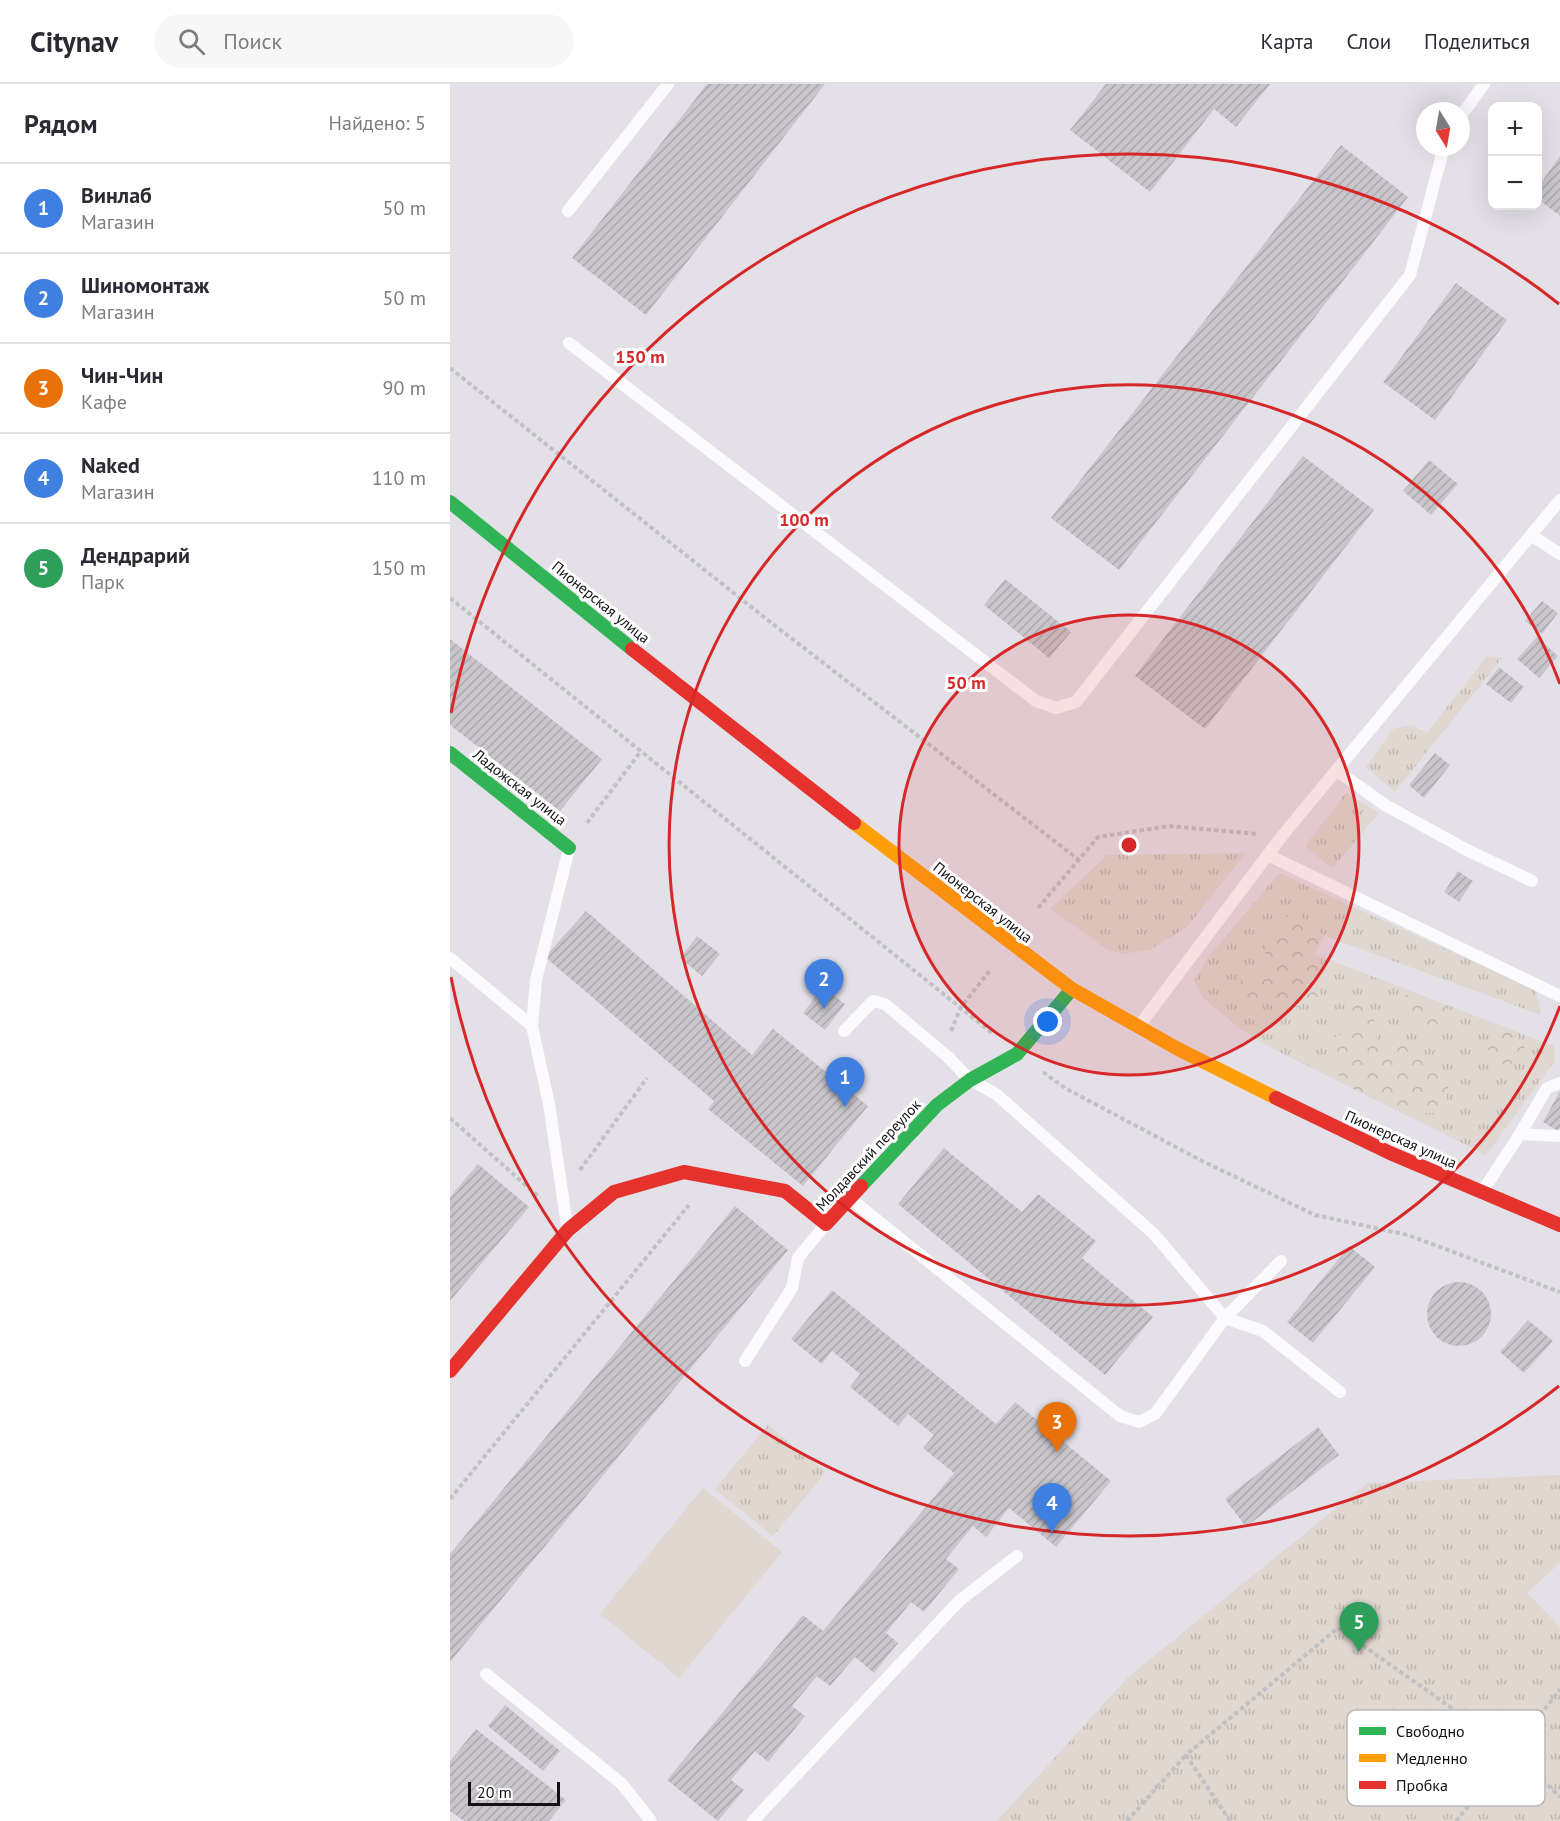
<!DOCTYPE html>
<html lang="ru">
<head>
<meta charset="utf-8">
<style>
	:root { --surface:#fff; --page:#f7f7f7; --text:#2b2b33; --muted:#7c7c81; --line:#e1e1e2; --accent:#ea580c }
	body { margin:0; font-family:"PT Sans",sans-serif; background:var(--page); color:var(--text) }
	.controls { position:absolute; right:18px; top:18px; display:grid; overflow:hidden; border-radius:12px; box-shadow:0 6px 24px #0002 }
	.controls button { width:54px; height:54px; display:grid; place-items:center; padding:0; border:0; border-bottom:2px solid var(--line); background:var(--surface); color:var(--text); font:30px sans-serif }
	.compass { position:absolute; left:966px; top:18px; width:54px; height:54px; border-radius:50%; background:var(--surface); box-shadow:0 6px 24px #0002; rotate:169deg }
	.scale { position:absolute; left:18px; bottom:15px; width:92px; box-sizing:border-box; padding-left:6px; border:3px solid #131116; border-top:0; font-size:16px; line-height:21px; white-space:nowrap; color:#131116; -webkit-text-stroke:4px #fff; paint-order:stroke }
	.you { position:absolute; left:598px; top:938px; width:21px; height:21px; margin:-15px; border:4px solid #fff; border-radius:50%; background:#1a73e8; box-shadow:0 0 0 9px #1a73e833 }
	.badge { display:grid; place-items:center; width:39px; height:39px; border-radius:50%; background:var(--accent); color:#fff; font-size:20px; font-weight:700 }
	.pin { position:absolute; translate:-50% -50px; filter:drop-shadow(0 2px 3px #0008) }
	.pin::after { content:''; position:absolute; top:32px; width:21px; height:18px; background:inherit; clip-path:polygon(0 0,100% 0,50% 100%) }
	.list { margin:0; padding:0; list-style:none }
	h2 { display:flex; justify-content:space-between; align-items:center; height:78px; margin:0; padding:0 24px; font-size:26px }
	h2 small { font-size:20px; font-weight:400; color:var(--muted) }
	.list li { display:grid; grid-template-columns:39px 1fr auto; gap:18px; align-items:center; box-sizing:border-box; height:90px; padding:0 24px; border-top:2px solid var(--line) }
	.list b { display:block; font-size:22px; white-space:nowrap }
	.list p { margin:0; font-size:20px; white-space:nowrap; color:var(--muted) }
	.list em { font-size:20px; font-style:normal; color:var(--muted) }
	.icon { flex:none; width:33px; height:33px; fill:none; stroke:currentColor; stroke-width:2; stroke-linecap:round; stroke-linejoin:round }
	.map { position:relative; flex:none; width:1110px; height:1737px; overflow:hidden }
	header { display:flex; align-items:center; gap:36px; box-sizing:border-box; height:84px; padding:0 30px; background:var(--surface); border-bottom:2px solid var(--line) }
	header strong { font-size:28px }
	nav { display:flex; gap:33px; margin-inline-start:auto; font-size:21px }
	.search { width:420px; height:54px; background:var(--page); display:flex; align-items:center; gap:15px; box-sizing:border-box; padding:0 21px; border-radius:33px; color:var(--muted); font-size:22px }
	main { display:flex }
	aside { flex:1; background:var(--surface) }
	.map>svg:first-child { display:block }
</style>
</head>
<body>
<header>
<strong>Citynav</strong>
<div class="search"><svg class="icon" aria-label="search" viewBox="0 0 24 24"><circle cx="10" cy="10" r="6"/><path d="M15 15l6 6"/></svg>Поиск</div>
<nav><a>Карта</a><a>Слои</a><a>Поделиться</a></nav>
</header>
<main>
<aside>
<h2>Рядом<small>Найдено: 5</small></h2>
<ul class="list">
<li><span class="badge" style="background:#3f7fe0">1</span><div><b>Винлаб</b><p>Магазин</p></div><em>50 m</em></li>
<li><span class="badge" style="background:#3f7fe0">2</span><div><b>Шиномонтаж</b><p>Магазин</p></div><em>50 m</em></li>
<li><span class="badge" style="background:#e8710a">3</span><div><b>Чин-Чин</b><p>Кафе</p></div><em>90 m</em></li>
<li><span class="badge" style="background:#3f7fe0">4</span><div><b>Naked</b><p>Магазин</p></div><em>110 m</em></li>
<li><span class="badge" style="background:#2e9e5b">5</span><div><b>Дендрарий</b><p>Парк</p></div><em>150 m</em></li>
</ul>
</aside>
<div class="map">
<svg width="1110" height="1737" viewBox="0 0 1110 1737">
	<defs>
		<pattern id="grass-tufts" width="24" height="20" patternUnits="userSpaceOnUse" patternTransform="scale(1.5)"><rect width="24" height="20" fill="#dfd7d0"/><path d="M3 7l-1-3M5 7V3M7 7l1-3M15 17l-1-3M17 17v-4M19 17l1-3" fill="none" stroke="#beb8b2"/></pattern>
		<pattern id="forest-crowns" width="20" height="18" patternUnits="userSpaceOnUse" patternTransform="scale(1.5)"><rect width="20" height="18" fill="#dfd7d0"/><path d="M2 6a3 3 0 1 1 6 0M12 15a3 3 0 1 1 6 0" fill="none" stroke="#beb8b2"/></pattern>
		<pattern id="building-hatch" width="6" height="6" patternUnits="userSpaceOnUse" patternTransform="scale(1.5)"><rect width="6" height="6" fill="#c8c6cb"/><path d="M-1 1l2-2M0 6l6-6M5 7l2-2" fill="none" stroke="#aba9ae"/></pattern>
	</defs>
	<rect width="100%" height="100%" fill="#e4e0e8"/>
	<path fill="url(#grass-tufts)" d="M1037,572L1052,574L945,708L916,683L943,645L962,641L977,649Z
		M896,709L929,729L882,785L855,762Z
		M796,769L737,843L700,866L672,870L658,866L600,825L657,771Z
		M829,789L1086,906L1091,931L875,852L864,870L1104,962L1105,977L1036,1071L823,965L789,944L753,914L744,897L758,873Z
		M318,1341L376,1388L323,1452L265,1405Z
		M1110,1391V1479L1077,1509L1110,1543V1737H547L678,1593L917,1399Z"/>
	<path fill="url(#forest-crowns)" d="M849,830L874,852L864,870L876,888L868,913L847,923L800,918L788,904L793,890L811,888L816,880L814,854L835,831Z
		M962,908L995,921L1004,935L997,944L980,952L949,929L950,914Z
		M909,919C924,932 927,936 926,956L941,958L948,949L1000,994L994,1028L955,1031L897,1002L885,986L877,966L885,953L894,949L899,943L895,927Z
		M1055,943L1072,957L1076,967L1070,980H1053L1036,964L1043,951Z"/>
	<path fill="#dfd7d0" d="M253,1404L332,1468L229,1594L150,1530Z"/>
	<path fill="url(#building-hatch)" d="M257,0H375L196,231L122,174Z
		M656,0H820L786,43L764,25L700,108L620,46Z
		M891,61L958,113L669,486L601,434Z
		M1110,72V132L1088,115V103Z
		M1006,199L1057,236L985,336L933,298Z
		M853,372L924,426L755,645L685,592Z
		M979,376L1008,400L981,431L953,407Z
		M555,495L621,548L599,574L534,521Z
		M1092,517L1108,529L1092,550L1075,537Z
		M1087,553L1108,572L1089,594L1067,575Z
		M0,555L152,675L110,727L0,641Z
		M1049,583L1074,603L1061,619L1036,600Z
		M985,669L1000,681L974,714L959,701Z
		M1008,787L1023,797L1009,818L994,808Z
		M136,827L302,971L323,945L418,1022L353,1102L258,1025L264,1017L95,873Z
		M247,852L270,870L252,892L230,874Z
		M373,903L395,920L375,946L353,929Z
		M1110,1007V1043L1108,1047L1093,1038Z
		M494,1064L572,1128L588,1110L646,1157L632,1174L703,1233L655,1291L448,1120Z
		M28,1080L79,1123L0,1217V1113Z
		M285,1122L338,1166L0,1578V1470Z
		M899,1162L925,1183L863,1259L837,1238Z
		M977 1230a32 32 0 1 1 64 0a32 32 0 1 1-64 0Z
		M382,1206L546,1340L565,1318L661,1397L606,1463L559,1424L536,1453L523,1442L496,1475L509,1485L474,1528L461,1518L436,1549L448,1559L424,1589L405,1573L380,1602L367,1592L342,1622L355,1632L318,1678L305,1667L281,1696L294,1706L268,1737L217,1696L353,1531L373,1547L504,1389L473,1364L484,1351L458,1330L448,1342L400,1303L410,1290L382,1267L372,1280L341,1255Z
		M1078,1236L1103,1257L1074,1289L1050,1268Z
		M868,1343L889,1371L796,1443L775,1415Z
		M55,1621L110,1667L93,1687L38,1642Z
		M26,1645L116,1716L99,1737H14L0,1727V1677Z"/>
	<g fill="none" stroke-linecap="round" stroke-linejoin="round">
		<path stroke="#c2c1c3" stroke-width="4" stroke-dasharray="4.5 3" stroke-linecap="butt" d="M0,284L319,537L629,776
			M0,514L542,949
			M137,739L191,667
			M588,824L648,753L719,742L808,750
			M501,947L511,923L541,885
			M593,988L615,1004L754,1078L865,1131L958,1151L1110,1208
			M0,1034L90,1114
			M130,1086L197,994
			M0,1415L239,1121
			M677,1737L736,1671
			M780,1737L736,1671L888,1544L1063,1667L1110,1713
			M1006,1737L1063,1667L1110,1605"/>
		<path stroke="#fbfafc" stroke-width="12" d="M1011,32L1034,0
			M118,127L218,0
			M119,259L586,617L606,624L626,618L960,191L994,63
			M1082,452L1110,470
			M886,686L935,721L1017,766L1082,797
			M818,771L1110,912
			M0,874L82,942L86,896L119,765
			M82,942L99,1020L117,1141
			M689,942L832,752L1110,416
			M394,947L423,917L435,920L498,973L520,996L546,1010L704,1150L775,1234L705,1330L689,1338L670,1332L401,1115
			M1070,1050L1110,1052
			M1032,1108L1070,1050L1097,1004L1110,999
			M831,1177L775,1234L813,1247L890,1308
			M295,1277L342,1204L348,1174L375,1141
			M36,1590L172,1700L201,1737
			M303,1737L509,1517L567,1472"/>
		<path stroke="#30b455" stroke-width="14" d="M0,418L182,565
			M0,669L119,764
			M411,1102L487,1021L520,996L567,970L622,905"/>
		<path stroke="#ff9f0a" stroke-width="14" d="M404,739L622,905L728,965L826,1014"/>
		<path stroke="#e5322d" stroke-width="14" d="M182,565L404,739
			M826,1014L940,1069L1110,1141
			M0,1287L118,1146L164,1108L234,1088L335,1107L376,1140L411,1102"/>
	</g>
	<circle cx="679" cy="761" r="230" fill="#d62828" fill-opacity=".12"/>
	<g fill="none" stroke="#d62828" stroke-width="3">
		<circle cx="679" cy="761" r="230"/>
		<path d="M1110 922A460 460 0 1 1 1110 600"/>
		<path d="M1109 1302A691 691 0 0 1 1 893M1 629A691 691 0 0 1 1109 220"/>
	</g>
	<g text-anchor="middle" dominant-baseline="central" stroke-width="6" stroke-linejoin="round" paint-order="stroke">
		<g font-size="15" fill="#131116" stroke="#fff">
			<text transform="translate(151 518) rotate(39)">Пионерская улица</text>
			<text transform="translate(70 703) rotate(38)">Ладожская улица</text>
			<text transform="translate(533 818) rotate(38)">Пионерская улица</text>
			<text transform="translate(951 1055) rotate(24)">Пионерская улица</text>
			<text transform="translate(418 1071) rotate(-47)">Молдавский переулок</text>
		</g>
	</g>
	<rect x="897" y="1626" width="198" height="96" rx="9" fill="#fff" stroke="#b8b8b9" stroke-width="1.5"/>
	<rect x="909" y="1643" width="27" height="8" fill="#30b455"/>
	<rect x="909" y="1670" width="27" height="8" fill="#ff9f0a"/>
	<rect x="909" y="1697" width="27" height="8" fill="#e5322d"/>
	<g font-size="16" fill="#131116">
		<text x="946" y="1653">Свободно</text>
		<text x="946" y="1680">Медленно</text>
		<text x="946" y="1707">Пробка</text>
	</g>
	<circle cx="679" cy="761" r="9" fill="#d62828" stroke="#fff" stroke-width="3"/>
	<g font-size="18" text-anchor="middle" font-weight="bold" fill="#d62828" stroke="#fff" stroke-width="6" stroke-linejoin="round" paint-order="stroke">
		<text x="190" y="279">150 m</text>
		<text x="354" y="442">100 m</text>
		<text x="516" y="605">50 m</text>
	</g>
</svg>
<div class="controls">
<button>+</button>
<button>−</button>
</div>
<svg class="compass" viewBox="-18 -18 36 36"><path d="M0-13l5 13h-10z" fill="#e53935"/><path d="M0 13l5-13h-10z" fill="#7c7c81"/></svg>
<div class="scale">20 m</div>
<div class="you"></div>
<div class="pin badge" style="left:395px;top:1023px;background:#3f7fe0">1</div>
<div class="pin badge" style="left:374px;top:925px;background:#3f7fe0">2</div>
<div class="pin badge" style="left:607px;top:1368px;background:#e8710a">3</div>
<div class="pin badge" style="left:602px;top:1449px;background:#3f7fe0">4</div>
<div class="pin badge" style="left:909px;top:1568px;background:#2e9e5b">5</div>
</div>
</main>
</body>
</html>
